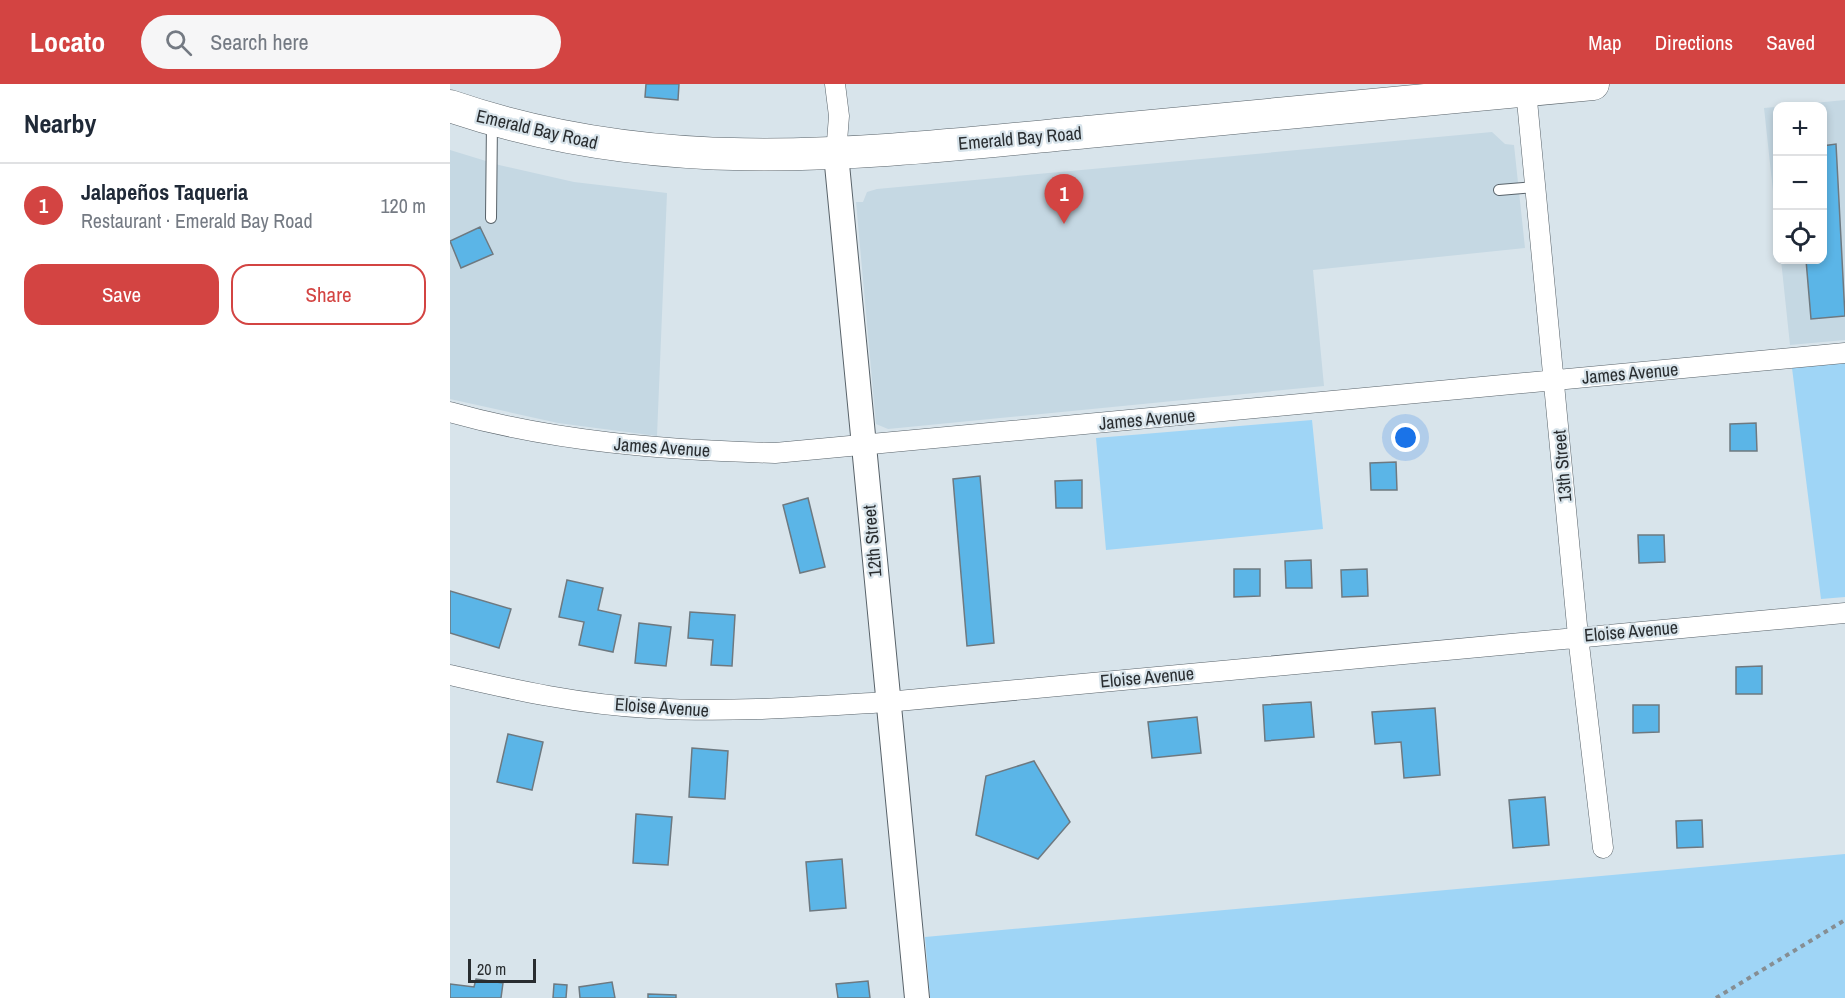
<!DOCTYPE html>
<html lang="en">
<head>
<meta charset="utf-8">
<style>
	:root { --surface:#fff; --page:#f6f6f7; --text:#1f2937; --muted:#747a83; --line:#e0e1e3; --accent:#d34442 }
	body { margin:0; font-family:"Archivo Narrow",sans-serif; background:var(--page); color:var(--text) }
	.controls { position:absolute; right:18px; top:18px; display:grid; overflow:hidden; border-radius:12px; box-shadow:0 3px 9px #0003 }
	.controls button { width:54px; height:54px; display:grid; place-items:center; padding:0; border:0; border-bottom:2px solid var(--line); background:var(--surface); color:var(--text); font:30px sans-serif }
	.scale { position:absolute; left:18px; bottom:15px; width:68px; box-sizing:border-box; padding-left:6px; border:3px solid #292d30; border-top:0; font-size:16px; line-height:21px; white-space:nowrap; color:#292d30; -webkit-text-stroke:4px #d8e4eb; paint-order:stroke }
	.you { position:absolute; left:956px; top:354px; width:21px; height:21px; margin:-15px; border:4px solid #fff; border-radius:50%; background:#1a73e8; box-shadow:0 0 0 9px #1a73e833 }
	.badge { display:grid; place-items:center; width:39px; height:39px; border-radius:50%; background:var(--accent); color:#fff; font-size:20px; font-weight:700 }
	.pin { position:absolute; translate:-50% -50px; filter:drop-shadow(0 2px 3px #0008) }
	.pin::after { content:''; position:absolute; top:32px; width:21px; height:18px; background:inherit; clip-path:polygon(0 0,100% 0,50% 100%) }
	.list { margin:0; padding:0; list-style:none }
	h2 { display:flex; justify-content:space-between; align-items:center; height:78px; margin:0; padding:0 24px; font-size:26px }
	h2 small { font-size:20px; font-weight:400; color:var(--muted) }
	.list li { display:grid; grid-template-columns:39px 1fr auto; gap:18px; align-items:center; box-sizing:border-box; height:84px; padding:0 24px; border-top:2px solid var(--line) }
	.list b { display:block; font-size:22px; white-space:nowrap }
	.list p { margin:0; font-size:20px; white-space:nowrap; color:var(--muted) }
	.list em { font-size:20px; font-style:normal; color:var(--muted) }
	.actions { display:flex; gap:12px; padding:18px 24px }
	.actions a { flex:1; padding:14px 0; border:2px solid var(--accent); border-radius:18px; text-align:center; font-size:21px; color:var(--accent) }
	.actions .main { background:var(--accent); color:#fff }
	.icon { flex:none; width:33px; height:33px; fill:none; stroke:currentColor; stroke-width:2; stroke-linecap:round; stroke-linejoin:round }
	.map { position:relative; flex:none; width:1395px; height:914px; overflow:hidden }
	header { display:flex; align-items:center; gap:36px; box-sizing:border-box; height:84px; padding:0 30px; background:var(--accent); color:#fff }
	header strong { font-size:28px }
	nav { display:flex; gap:33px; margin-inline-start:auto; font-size:21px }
	.search { width:420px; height:54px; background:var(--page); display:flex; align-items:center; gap:15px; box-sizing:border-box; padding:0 21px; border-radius:33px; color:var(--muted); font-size:22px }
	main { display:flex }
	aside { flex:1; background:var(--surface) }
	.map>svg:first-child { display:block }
</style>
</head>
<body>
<header>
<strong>Locato</strong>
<div class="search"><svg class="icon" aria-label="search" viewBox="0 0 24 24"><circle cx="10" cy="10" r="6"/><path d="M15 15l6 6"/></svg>Search here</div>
<nav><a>Map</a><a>Directions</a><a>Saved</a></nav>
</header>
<main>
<aside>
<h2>Nearby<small></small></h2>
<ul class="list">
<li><span class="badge">1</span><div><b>Jalapeños Taqueria</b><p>Restaurant · Emerald Bay Road</p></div><em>120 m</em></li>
</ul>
<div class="actions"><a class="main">Save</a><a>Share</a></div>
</aside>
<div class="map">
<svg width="1395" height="914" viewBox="0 0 1395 914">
	<rect width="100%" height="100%" fill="#d8e4eb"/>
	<path fill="#c5d8e3" d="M1395,16V256L1340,261L1331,176H1372V22H1328L1327,144L1314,24Z
		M1042,48L1055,60L1064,61L1075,164L863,186L874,302L438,345L426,340L406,118H413L417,108L427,105Z
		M0,66L49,81L124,98L217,109L207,352L108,339L0,315Z"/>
	<path fill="#9fd5f6" d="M1395,279V513L1371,515L1342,284Z
		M862,336L873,445L656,466L646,354Z
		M1395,770V914H480L475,853Z"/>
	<path fill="#5bb5e7" stroke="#6e7980" stroke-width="1.5" d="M196,0H229L228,16L195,13Z
		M1386,60L1395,232L1361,235L1356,176H1372V62Z
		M30,143L43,170L11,184L0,157Z
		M1306,339L1307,367H1280V340Z
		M946,378L947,406H921L920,379Z
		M530,392L544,559L517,562L503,395Z
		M632,396V424H606L605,397Z
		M358,414L375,483L350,489L333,421Z
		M1188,451H1214L1215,478L1189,479Z
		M861,476L862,504H836L835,477Z
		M784,485H810V512L784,513Z
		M917,485L918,512L892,513L891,486Z
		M117,496L153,504L148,526L171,531L163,568L129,561L134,538L109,533Z
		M0,507L61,525L49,564L0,549Z
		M240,528L285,531L282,582L261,581L263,556L238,554Z
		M189,539L221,543L216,582L185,579Z
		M1312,582V610H1286V583Z
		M861,618L864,653L815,657L813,621Z
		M1183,621H1209V648L1183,649Z
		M985,624L990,691L954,694L951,658L925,660L922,628Z
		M747,633L751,669L702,674L698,638Z
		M58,650L93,658L82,706L47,698Z
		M242,664L278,667L275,715L239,713Z
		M584,677L620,738L588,775L526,751L536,692Z
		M1095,713L1099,761L1063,764L1059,716Z
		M186,730L222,733L218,781L183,779Z
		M1252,736L1253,763L1227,764L1226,737Z
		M392,775L396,824L360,827L356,778Z
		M26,895L53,899L51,914H0V900L24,903Z
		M418,897L420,914H388L386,900Z
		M162,898L165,914H130L129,903Z
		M104,900L117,901L116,914H103Z
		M198,910L226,911V914H198Z"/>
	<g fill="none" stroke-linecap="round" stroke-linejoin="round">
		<defs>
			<path id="service" d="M1049,106L1084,103
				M41,134L42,37"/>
			<path id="minor" d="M385,0L389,32L386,70
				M1076,6L1128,552L1153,764
				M0,328C106,358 215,366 325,369L1395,269
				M0,591C64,606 133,621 199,624C278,629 357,623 437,618L1395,529"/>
			<path id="tertiary" d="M386,70L467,914"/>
			<path id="primary" d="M0,22C219,97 423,68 648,47C813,31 978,15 1143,0"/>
		</defs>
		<use href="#service" stroke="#586269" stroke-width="12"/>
		<use href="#minor" stroke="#586269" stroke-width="21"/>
		<use href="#tertiary" stroke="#586269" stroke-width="26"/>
		<use href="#primary" stroke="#586269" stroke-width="33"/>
		<path stroke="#868e93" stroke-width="4" stroke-dasharray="4.5 4.5" stroke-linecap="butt" d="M1266,914L1395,836"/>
		<use href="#service" stroke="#fff" stroke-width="10"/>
		<use href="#minor" stroke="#fff" stroke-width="20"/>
		<use href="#tertiary" stroke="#fff" stroke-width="24"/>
		<use href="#primary" stroke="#fff" stroke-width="32"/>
	</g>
	<g text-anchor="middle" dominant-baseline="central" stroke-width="4.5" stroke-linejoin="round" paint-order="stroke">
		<g font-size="18" fill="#292d30" stroke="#d8e4eb">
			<text transform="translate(87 45) rotate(13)">Emerald Bay Road</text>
			<text transform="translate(570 54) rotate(-5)">Emerald Bay Road</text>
			<text transform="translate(1180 289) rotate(-5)">James Avenue</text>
			<text transform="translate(697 335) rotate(-5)">James Avenue</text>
			<text transform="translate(212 363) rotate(4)">James Avenue</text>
			<text transform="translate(1112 382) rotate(-95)">13th Street</text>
			<text transform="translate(422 457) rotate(-95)">12th Street</text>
			<text transform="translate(1181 547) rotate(-5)">Eloise Avenue</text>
			<text transform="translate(697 593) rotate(-5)">Eloise Avenue</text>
			<text transform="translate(212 623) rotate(4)">Eloise Avenue</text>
		</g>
	</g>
</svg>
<div class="controls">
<button>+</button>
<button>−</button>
<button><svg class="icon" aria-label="locate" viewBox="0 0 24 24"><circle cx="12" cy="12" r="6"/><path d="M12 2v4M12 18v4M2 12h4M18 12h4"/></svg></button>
</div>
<div class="scale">20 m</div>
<div class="you"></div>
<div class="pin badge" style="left:614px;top:140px">1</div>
</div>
</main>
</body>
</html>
